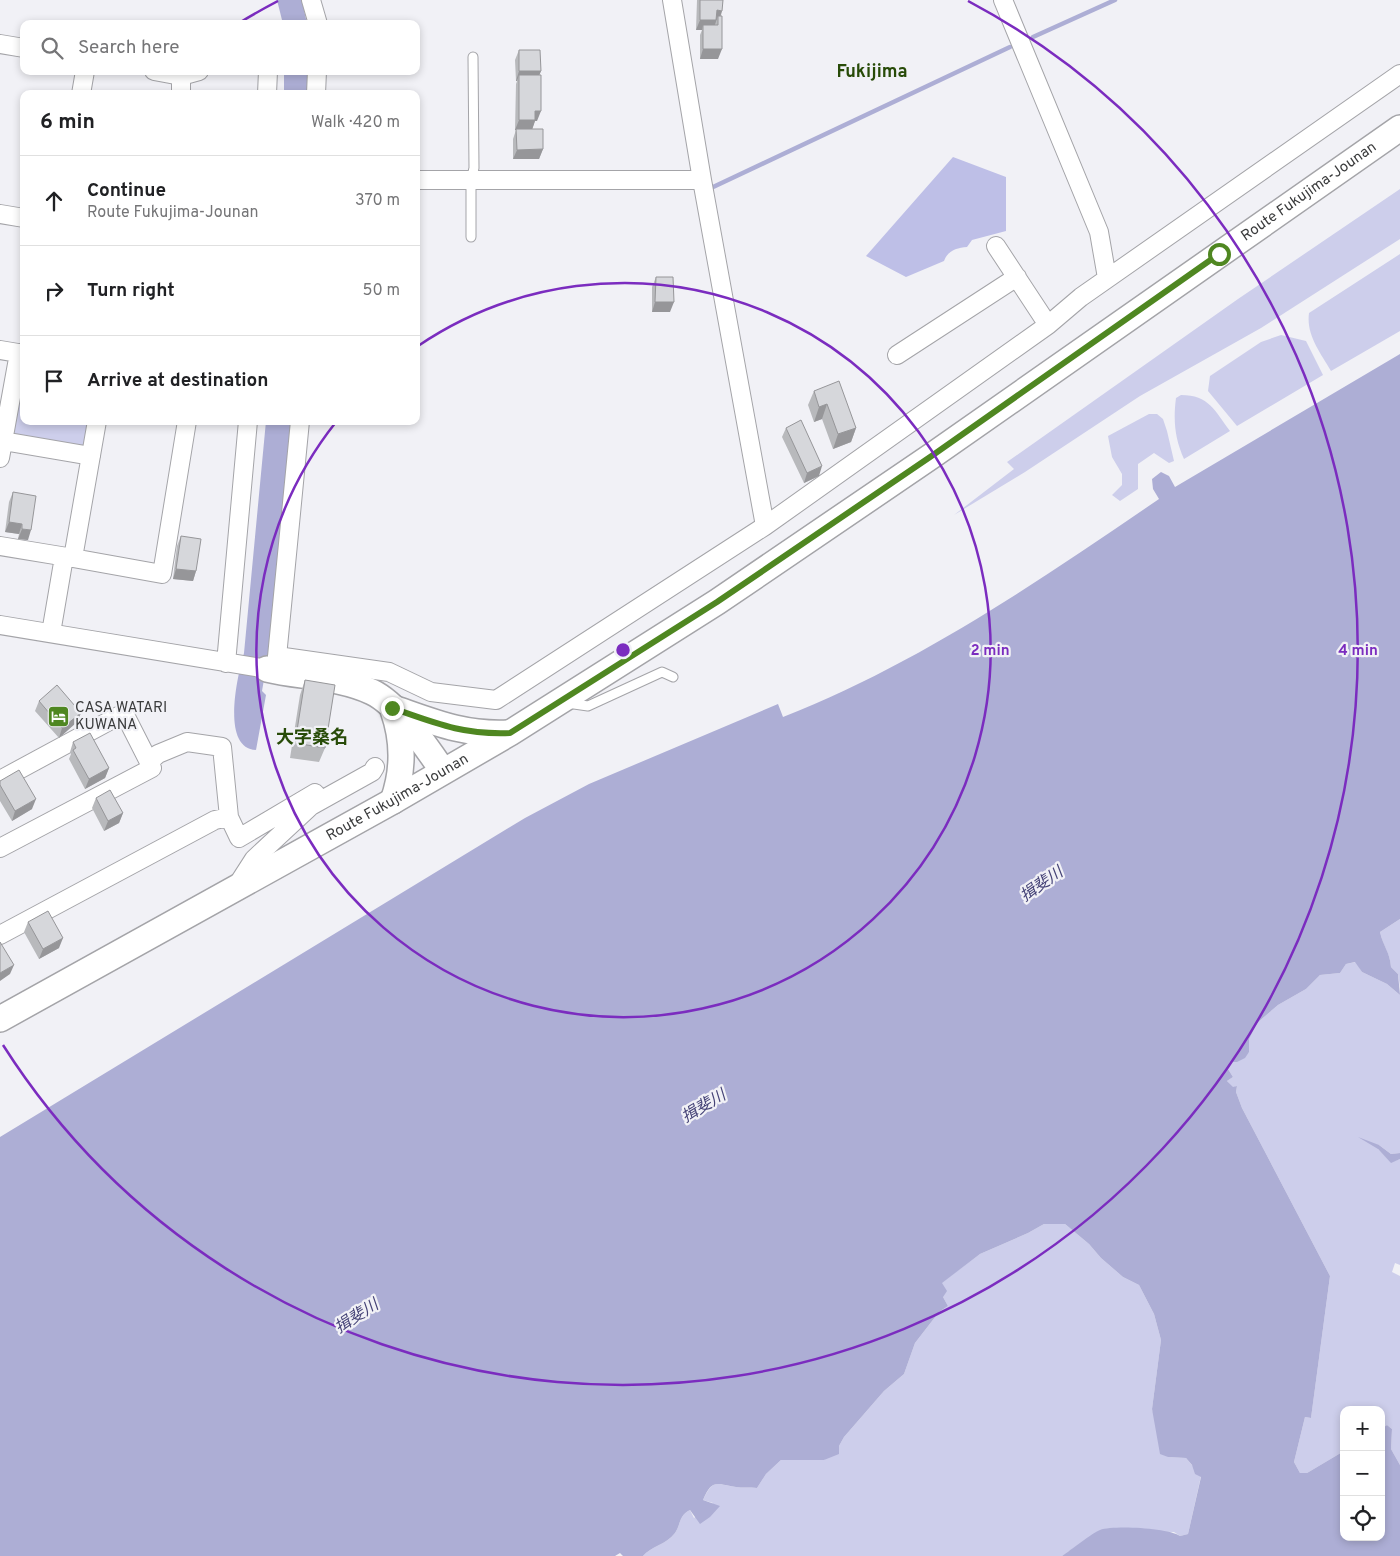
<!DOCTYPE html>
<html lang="en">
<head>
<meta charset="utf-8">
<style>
	:root { --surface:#fff; --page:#f6f6f6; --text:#202124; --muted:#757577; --line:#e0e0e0 }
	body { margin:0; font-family:Overpass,"Noto Sans JP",sans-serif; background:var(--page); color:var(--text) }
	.controls { position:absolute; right:15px; bottom:15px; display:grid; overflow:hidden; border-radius:10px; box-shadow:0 2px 8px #0003 }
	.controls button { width:45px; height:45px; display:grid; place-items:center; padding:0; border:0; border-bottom:1px solid var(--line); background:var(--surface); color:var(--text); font:25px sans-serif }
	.stop { position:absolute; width:15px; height:15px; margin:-11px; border:4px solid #4f8721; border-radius:50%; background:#fff }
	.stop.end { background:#4f8721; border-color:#fff; box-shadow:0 1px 5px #0008 }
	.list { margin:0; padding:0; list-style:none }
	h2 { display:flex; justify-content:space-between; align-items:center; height:65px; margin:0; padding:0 20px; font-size:21px }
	h2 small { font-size:16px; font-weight:400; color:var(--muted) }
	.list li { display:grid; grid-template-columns:32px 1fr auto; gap:15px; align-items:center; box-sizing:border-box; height:90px; padding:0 20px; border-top:1px solid var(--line) }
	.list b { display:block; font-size:19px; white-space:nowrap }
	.list p { margin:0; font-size:16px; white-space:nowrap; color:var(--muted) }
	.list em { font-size:16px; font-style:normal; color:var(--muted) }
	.icon { flex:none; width:28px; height:28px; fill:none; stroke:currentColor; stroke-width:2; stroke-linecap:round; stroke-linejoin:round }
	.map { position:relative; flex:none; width:1400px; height:1556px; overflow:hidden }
	.search { position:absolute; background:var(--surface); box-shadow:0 2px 8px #0003; left:20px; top:20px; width:400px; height:55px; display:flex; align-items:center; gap:12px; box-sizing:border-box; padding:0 18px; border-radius:10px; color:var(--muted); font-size:19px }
	.panel { position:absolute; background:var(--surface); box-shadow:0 2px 8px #0003; left:20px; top:90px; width:400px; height:335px; border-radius:10px }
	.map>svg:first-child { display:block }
</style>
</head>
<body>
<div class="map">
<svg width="1400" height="1556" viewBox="0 0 1400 1556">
	<rect width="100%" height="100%" fill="#f1f1f6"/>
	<path fill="#cdceeb" d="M1400,189V239L1261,328L1140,396L1025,472L954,515L1014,469L1007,462L1238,299Z
		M1400,254V331L1331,371C1320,352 1306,335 1309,313Z
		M1281,335L1306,341L1323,375L1237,426L1208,391L1210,376L1261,342Z
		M24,368V421H90L86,444L79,449L18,438L12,430Z
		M1181,395C1209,395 1215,411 1230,431L1184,459C1175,439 1173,421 1176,398Z
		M1149,414H1157L1163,419L1167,431L1174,461L1169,463L1154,453L1138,464V489L1120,501L1112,495L1122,485V474L1112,457L1108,436Z
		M1400,919V987L1398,974L1391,967C1390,953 1383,946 1380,932Z
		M1356,962L1362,972L1387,984L1400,995V1153L1391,1154L1379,1145L1378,1149L1391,1162L1400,1159V1265L1395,1263L1392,1272L1400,1276V1465L1391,1449L1392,1429L1387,1425L1381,1429V1410H1344V1451L1307,1473H1300L1294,1462L1305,1417L1311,1418L1330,1276L1242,1108L1236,1092L1237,1086L1233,1088L1227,1081L1233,1077L1228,1069L1230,1062L1249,1052L1248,1039L1257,1023L1278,1005L1306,989L1320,975L1340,973L1346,964Z
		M1044,1224H1065L1089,1244L1101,1258L1123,1277L1139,1285L1154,1314L1161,1340L1152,1409L1168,1457L1186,1458L1201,1476L1188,1534L1180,1536L1174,1532L1101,1530L1062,1556H643C651,1546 666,1545 675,1533C681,1524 679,1515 690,1510L694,1518L713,1503L703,1500C713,1478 716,1484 736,1487C742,1488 750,1487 757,1488L766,1474L781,1460H824L839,1446L844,1437L884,1391L904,1374L915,1343L939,1312L948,1306L943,1297L941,1283L980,1254L1028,1233Z"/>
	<path fill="#bebfe7" d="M953,157L1006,177V231L972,240L967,247C957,248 948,250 944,261L906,277L866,256Z"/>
	<path fill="#adaed5" d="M277,0H302L307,24H283Z
		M284,71H307V94H284Z
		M1400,354V919L1380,932C1383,946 1390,952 1391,967L1398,974L1400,995L1387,984L1362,972L1355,962L1346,964L1340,973L1320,975L1306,989L1278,1005L1257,1023L1249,1039V1052L1245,1058L1237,1062H1230L1228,1069L1233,1077L1227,1081L1233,1087L1237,1086L1236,1092L1242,1108L1330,1276L1311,1418L1305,1417L1294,1462L1300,1473H1307L1344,1451V1537H1381V1429L1387,1425L1392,1429L1391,1449L1400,1465V1556H1062C1071,1550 1092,1533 1100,1530C1114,1525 1168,1528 1180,1536L1188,1534L1201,1477L1195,1474L1192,1465L1186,1458L1168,1457L1160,1454L1152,1409L1161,1340L1154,1314L1139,1285L1123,1277L1101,1258L1089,1244L1065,1224H1044L1028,1233L980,1254L942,1283L947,1291L943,1297L948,1306L939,1312L915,1343L904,1374L884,1391L844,1437L839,1446V1454L824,1460H781L766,1474L757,1488C750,1487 742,1488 736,1487C717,1484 712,1478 703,1500L720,1506L710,1517L700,1524L690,1510C679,1515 681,1524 675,1533C666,1545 651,1546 643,1556H623L620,1553L615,1556H0V1137L525,818L589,784L778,704L783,717C920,663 1039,581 1159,499L1153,489L1152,479L1161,472L1169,476L1175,487Z
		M266,421H293L268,656L262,691L266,695L256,750C220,748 238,674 244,653Z
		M1358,1137L1379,1145L1391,1154L1400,1153V1159L1391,1163L1378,1149Z"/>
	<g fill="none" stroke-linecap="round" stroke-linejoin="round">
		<path stroke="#adaed5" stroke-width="4.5" d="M1033,37L1115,0
			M711,188L1010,47"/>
		<defs>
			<path id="lane" d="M471,237V180L474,168L473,57
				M567,703L588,706L662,672L673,677"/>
			<path id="street" d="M311,0L318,24
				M672,0L702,180L765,526
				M1003,0L1099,232L1107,278
				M0,44L24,48
				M154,71L181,76L199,71
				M81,94L85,71
				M181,94V76
				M267,94L268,71
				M316,94L317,71
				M416,180H702
				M0,214L24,218
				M996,246L1048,325
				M0,350L24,354
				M897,355L1017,277
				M3,441L91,456
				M0,458L19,353
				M0,546L73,558L97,421
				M73,558L162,574L187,421
				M0,625L267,669
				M51,633L64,557
				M277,656L389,672L431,692L496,700L765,526L1048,325L1081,297L1400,74
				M226,663L248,421
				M276,667L300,421
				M149,762L158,754L187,742L222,747L229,817
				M0,780L124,713L152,768L0,848
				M236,887L254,859L311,806L372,772L375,767
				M0,935L215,820L229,817L239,838L315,793L320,800"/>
			<g id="secondary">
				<path d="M267,669C301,677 340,677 372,692C399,705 426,747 443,771"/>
				<path d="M396,709C436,723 465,735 508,733"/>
				<path d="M393,710C404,741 404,770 393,801"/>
				<path id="s1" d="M0,1019L393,801L510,733L717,602L933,455L1400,128"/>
			</g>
		</defs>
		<use href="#lane" stroke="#a4a4a8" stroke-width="11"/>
		<use href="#street" stroke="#a4a4a8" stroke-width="20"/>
		<use href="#secondary" stroke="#a4a4a8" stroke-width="28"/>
		<use href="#lane" stroke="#fff" stroke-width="9"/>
		<use href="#street" stroke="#fff" stroke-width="18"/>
		<use href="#secondary" stroke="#fff" stroke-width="25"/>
	</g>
	<path fill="#b8b9bc" d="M697,0H723L721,16L718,59H700V35L702,30H696Z
		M519,50L541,71L539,75L537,121H535L532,129L543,149L539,159H513V139L516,130H515L516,84L517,81H516L515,60Z
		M656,277L670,312H652V287Z
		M814,391L856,428L851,442L833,449L822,419L814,422L808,405Z
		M786,428L819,476L804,483L782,437Z
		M13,492L28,540L18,539L19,534L5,532L9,502Z
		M181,536L196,571L193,581L173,579L177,546Z
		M305,680L325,748L319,762L290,758L300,695Z
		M39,701L81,713L77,722L59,738L35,711Z
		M73,742L109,768L105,778L85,789L69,759L71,754L70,752Z
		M0,781L32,809L12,821L0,801Z
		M96,798L123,813L119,823L104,831L92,808Z
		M28,922L59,948L39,959L24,932Z"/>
	<path fill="#969699" d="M717,10L722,11L719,20L718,16L713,30L703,25L702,30H696L700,20Z
		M703,49H722L718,59H700Z
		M519,71H541L537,81L519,75L517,81H516Z
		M535,111H541L537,121H535L532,130H515L519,120Z
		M543,149L539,159H513L517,150Z
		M655,302H674L670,312H652Z
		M827,404L822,419L814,422L819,407Z
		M856,428L851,442L833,449L838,434Z
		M822,466L819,476L804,483L807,473Z
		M9,522L22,524L19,534L5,532Z
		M22,529L31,530L28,540L18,539Z
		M176,569L196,571L193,581L173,579Z
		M81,713L77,722L59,738L62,728Z
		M109,768L105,778L85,789L89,779Z
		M36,799L32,809L12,821L15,811Z
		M123,813L119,823L104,831L108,821Z
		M63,938L59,948L39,959L43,949Z
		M14,965L10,974L0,981V973Z"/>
	<path fill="#d6d7db" stroke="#969699" d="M700,0H723L722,11L717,10L716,20H700Z
		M718,16H722V49H703V25H718Z
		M519,50H540L541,71H519Z
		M519,75H541V111H535V120H519Z
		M516,129H543V149L517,150Z
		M656,277H673L674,302H655Z
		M839,381L856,428L838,434L827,404L819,407L814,391Z
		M801,420L822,466L807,473L786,428Z
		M13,492L36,496L31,530L22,529V524L9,522Z
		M181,536L201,539L196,571L176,569Z
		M305,680L335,685L325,748L295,743Z
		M57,685L81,713L62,728L39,701Z
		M90,733L109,768L89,779L73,750L76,748L73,742Z
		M19,770L36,799L15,811L0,785V781Z
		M110,790L123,813L108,821L96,798Z
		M48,911L63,938L43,949L28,922Z
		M0,942L14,965L0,973Z"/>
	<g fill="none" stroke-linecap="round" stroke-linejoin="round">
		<path stroke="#4f8721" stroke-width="6" d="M392,708C435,723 463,735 510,733L717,602L933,455L1219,254"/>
	</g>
	<g fill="none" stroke="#7b2cbf" stroke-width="2.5">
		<path d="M418 346A367 367 0 1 1 336 422"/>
		<path d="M239 23A735 735 0 0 1 278 1M968 1A735 735 0 1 1 3 1045"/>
	</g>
	<defs>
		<symbol id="hotel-square" viewBox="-11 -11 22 22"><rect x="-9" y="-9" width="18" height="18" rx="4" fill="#4f8721" stroke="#f1f1f6"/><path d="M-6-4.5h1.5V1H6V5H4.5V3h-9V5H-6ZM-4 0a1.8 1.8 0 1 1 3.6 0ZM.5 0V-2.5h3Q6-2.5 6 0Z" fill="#fff"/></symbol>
	</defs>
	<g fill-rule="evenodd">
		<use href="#hotel-square" x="46" y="704" width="25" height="25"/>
	</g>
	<g text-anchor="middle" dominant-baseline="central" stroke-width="4.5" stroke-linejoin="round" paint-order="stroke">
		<g font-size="15" fill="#3b3c3d" stroke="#f1f1f6">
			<text stroke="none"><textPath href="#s1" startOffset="1550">Route Fukujima-Jounan</textPath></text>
			<text stroke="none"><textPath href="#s1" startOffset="455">Route Fukujima-Jounan</textPath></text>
		</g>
		<g font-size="15" fill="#3b3c3d" stroke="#f1f1f6" text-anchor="start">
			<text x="75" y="708">CASA WATARI<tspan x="75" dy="17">KUWANA</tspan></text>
		</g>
		<g font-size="16" font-style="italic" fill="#454377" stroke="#f1f1f6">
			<text transform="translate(1042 885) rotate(-35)">揖斐川</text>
			<text transform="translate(704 1107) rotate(-31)">揖斐川</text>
			<text transform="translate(357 1317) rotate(-33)">揖斐川</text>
		</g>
		<g font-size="18" font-weight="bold" fill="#284b08" stroke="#f1f1f6">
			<text x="872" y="72">Fukijima</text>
			<text x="312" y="738">大字桑名</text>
		</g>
	</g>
	<circle cx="623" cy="650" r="8" fill="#7b2cbf" stroke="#f1f1f6" stroke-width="2.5"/>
	<g font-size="15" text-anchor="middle" font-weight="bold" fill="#7b2cbf" stroke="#f1f1f6" stroke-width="4.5" stroke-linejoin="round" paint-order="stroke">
		<text x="990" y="655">2 min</text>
		<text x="1358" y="655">4 min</text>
	</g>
</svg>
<div class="controls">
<button>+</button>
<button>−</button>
<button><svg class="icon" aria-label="locate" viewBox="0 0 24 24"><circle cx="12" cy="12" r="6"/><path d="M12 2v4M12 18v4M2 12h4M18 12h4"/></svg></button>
</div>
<div class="stop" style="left:1219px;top:254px"></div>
<div class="stop end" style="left:392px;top:708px"></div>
<div class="search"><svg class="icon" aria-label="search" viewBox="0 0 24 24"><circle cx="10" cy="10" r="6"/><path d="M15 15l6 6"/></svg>Search here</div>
<section class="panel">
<h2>6 min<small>Walk · 420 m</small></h2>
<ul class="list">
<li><svg class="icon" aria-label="ahead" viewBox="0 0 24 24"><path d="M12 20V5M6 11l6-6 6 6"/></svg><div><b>Continue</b><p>Route Fukujima-Jounan</p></div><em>370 m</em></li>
<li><svg class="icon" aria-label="right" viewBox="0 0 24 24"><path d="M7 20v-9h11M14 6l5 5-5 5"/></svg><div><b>Turn right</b></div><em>50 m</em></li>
<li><svg class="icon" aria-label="arrive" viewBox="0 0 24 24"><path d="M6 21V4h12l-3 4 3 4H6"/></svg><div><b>Arrive at destination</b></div></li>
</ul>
</section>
</div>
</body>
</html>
